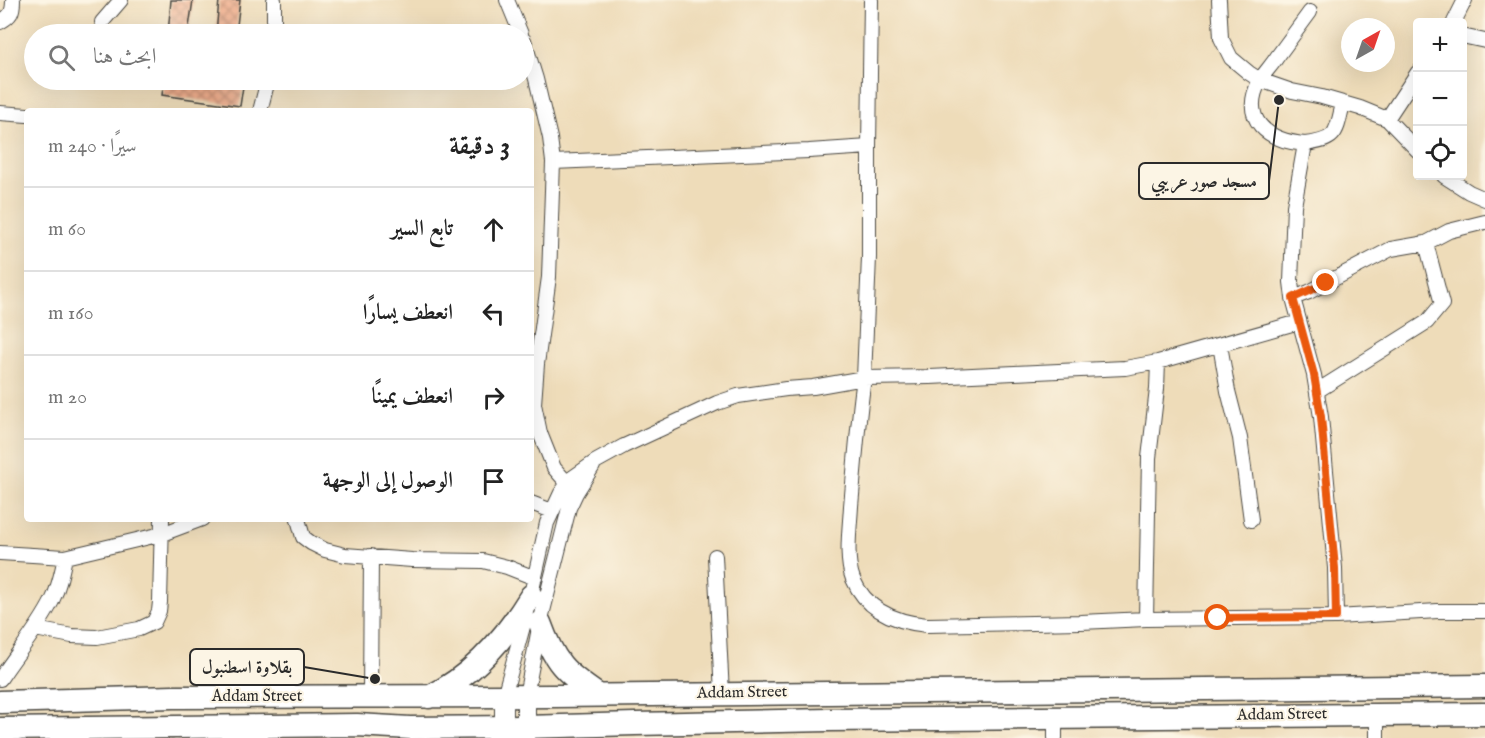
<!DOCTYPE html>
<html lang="ar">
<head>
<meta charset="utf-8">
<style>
	:root { --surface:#fff; --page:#f6f6f6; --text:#222; --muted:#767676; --line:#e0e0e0 }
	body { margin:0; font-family:"IM FELL English",Amiri,serif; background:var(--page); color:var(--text); direction:rtl }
	.controls { position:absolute; right:18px; top:18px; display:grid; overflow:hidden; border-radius:6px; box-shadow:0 6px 24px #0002 }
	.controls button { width:54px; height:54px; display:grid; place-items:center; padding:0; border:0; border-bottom:2px solid var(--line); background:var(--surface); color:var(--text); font:30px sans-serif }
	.compass { position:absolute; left:1341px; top:18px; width:54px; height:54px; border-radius:50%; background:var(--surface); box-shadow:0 6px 24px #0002; rotate:40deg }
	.stop { position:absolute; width:18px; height:18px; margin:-14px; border:4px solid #ea580c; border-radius:50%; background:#fff }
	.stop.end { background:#ea580c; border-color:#fff; box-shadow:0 2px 6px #0008 }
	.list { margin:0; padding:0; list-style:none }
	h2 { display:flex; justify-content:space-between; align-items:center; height:78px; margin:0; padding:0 24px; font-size:26px }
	h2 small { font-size:20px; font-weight:400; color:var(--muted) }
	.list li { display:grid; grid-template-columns:39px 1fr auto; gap:18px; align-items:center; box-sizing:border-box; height:84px; padding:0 24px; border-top:2px solid var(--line) }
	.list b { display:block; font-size:22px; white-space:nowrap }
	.list em { font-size:20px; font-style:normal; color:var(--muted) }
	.icon { flex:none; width:33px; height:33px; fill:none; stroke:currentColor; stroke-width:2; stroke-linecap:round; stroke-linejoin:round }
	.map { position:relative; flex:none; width:1485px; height:738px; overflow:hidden; direction:ltr }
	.search { position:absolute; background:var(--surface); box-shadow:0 6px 24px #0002; left:24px; top:24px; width:510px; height:66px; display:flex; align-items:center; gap:15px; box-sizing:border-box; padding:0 21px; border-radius:33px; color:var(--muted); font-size:22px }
	.panel { position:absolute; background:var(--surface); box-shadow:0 6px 24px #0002; left:24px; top:108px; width:510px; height:414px; border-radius:6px; direction:rtl }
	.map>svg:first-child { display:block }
</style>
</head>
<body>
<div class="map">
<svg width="1485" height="738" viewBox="0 0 1485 738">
	<defs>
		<pattern id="building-cross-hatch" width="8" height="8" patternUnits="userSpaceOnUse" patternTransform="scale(1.5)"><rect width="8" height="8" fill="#f0ae8d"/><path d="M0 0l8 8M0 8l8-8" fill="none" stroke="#c38e73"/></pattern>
	</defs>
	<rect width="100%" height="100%" fill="#fcf5e5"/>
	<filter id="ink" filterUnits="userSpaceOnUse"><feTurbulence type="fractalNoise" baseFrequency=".0167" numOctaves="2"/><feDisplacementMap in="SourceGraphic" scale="12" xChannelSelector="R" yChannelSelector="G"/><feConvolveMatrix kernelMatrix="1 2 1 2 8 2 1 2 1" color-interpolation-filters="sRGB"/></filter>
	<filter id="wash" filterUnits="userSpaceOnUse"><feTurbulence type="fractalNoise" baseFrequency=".008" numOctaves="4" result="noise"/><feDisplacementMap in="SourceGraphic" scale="24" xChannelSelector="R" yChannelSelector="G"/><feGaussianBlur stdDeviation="1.35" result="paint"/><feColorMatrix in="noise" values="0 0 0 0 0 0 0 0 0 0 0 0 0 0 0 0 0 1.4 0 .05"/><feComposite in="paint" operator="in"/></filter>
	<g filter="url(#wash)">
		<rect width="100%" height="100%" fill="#eedcb9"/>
		<g id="blocks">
			<path fill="url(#building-cross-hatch)" d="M171,0H193L188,34H168Z
				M219,0H240L236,34H216Z
				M164,80H244L240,106L162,95Z"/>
		</g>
	</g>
	<g filter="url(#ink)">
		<use href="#blocks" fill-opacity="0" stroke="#484640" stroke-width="1.5"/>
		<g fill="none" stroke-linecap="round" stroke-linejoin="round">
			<defs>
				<path id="minor" d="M274,0V34
					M507,0L521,34
					M1219,0L1221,38L1231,58L1249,73L1260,80L1292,91L1322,97L1360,108L1387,119L1418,151
					M1310,12C1299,27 1288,42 1277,57C1272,65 1265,72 1260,80C1239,120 1268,141 1305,144L1294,206L1291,282L1293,298L1314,375L1321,417L1335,568L1336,617
					M0,22C11,16 13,12 13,0
					M102,22L121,0
					M1454,22L1465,0
					M1462,36L1485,41
					M524,40L536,79L550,138L553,162L549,277L537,364L534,404L540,433L554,468L576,493
					M260,111L268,80
					M0,113L27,115
					M1387,119L1418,72
					M1305,144C1338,140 1336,133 1343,103
					M553,162L809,151L869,147
					M1444,176L1469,192L1485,199
					M1293,298L1309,292L1391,249L1426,243L1449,231L1485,222
					M1299,322L1158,362L1125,368L930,377L864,378C858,420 855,463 851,506C850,527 845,559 853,579C866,610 895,622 927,625L1081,622L1146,619L1336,617L1438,611H1485
					M1220,345L1228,391L1240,438L1251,520
					M1317,391L1427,322L1442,304L1426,243
					M531,503L552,511
					M298,519L303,537L311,543L325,550L345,555L412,560L483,561L507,567L535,578
					M0,553L65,557L162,534L202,519
					M715,556L722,694
					M1146,619L1149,458L1157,389L1158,362
					M35,629L72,636L97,637L139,629L154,622L159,611L160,602L162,519
					M0,679C17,653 38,629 52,601C59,587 62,572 65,557
					M504,696L527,612L547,523L561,493L572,478L595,462L624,446L717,403L738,396L786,389L813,387L864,378L869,257V147L871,0
					M526,696L540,623L569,508L576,493L593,466
					M370,697L371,556
					M1377,714V738
					M1055,738V718"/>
				<path id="tertiary" d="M504,696V738
					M526,738V696"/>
				<path id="primary" d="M540,623C554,662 564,672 598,695
					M429,697C472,676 506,637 531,596
					M0,702L173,697L554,696L1485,686
					M0,729L357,725L410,728L525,727L635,724L828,720L1485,714"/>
			</defs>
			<use href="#minor" stroke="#484640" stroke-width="16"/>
			<use href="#tertiary" stroke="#484640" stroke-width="20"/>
			<use href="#primary" stroke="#484640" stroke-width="25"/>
			<use href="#minor" stroke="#fff" stroke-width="14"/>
			<use href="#tertiary" stroke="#fff" stroke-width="18"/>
			<use href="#primary" stroke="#fff" stroke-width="22"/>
		</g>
	</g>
	<g fill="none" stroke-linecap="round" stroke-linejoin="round" filter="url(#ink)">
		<path stroke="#ea580c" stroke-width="8" d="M1218,618L1336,617L1335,568L1321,417L1314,375L1293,298L1326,283"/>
	</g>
	<g text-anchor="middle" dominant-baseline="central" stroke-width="4.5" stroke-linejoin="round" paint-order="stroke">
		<g font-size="16" fill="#2b2b2b" stroke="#fcf5e5">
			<text transform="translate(742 693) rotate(-1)">Addam Street</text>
			<text x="257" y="697">Addam Street</text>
			<text transform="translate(1282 715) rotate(-1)">Addam Street</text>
		</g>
	</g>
	<path fill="none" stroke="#2b2b2b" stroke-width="2" d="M1279 100L1269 181M375 679L304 667"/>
	<g fill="#2b2b2b" stroke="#fcf5e5" stroke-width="2">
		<circle cx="1279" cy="100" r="6"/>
		<circle cx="375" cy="679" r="6"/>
	</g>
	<g fill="#fcf5e5" stroke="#2b2b2b" stroke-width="2">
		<rect x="1139" y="163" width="130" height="36" rx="6"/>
		<rect x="190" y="649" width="114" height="36" rx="6"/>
	</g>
	<g font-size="18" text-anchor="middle" font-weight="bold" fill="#2b2b2b">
		<text x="1204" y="187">مسجد صور عريبي</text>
		<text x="247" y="673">بقلاوة اسطنبول</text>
	</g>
</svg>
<div class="controls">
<button>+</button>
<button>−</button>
<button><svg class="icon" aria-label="locate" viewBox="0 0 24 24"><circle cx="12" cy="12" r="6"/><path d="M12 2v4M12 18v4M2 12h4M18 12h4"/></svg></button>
</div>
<svg class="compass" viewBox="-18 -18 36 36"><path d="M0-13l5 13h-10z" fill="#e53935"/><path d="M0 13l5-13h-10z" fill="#767676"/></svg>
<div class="stop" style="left:1218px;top:618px"></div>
<div class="stop end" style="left:1326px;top:283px"></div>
<div class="search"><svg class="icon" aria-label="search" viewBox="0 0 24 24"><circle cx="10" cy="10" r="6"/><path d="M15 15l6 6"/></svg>ابحث هنا</div>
<section class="panel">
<h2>3 دقيقة<small>سيرًا · 240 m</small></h2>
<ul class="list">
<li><svg class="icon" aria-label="ahead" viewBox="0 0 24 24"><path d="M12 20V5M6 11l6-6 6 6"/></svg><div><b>تابع السير</b></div><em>60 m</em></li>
<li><svg class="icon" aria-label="left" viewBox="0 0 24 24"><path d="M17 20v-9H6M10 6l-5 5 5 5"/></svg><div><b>انعطف يسارًا</b></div><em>160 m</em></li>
<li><svg class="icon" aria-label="right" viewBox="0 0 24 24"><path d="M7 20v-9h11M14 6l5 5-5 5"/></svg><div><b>انعطف يمينًا</b></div><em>20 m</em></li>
<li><svg class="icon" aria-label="arrive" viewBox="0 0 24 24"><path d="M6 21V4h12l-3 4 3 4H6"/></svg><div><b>الوصول إلى الوجهة</b></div></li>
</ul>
</section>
</div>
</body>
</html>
